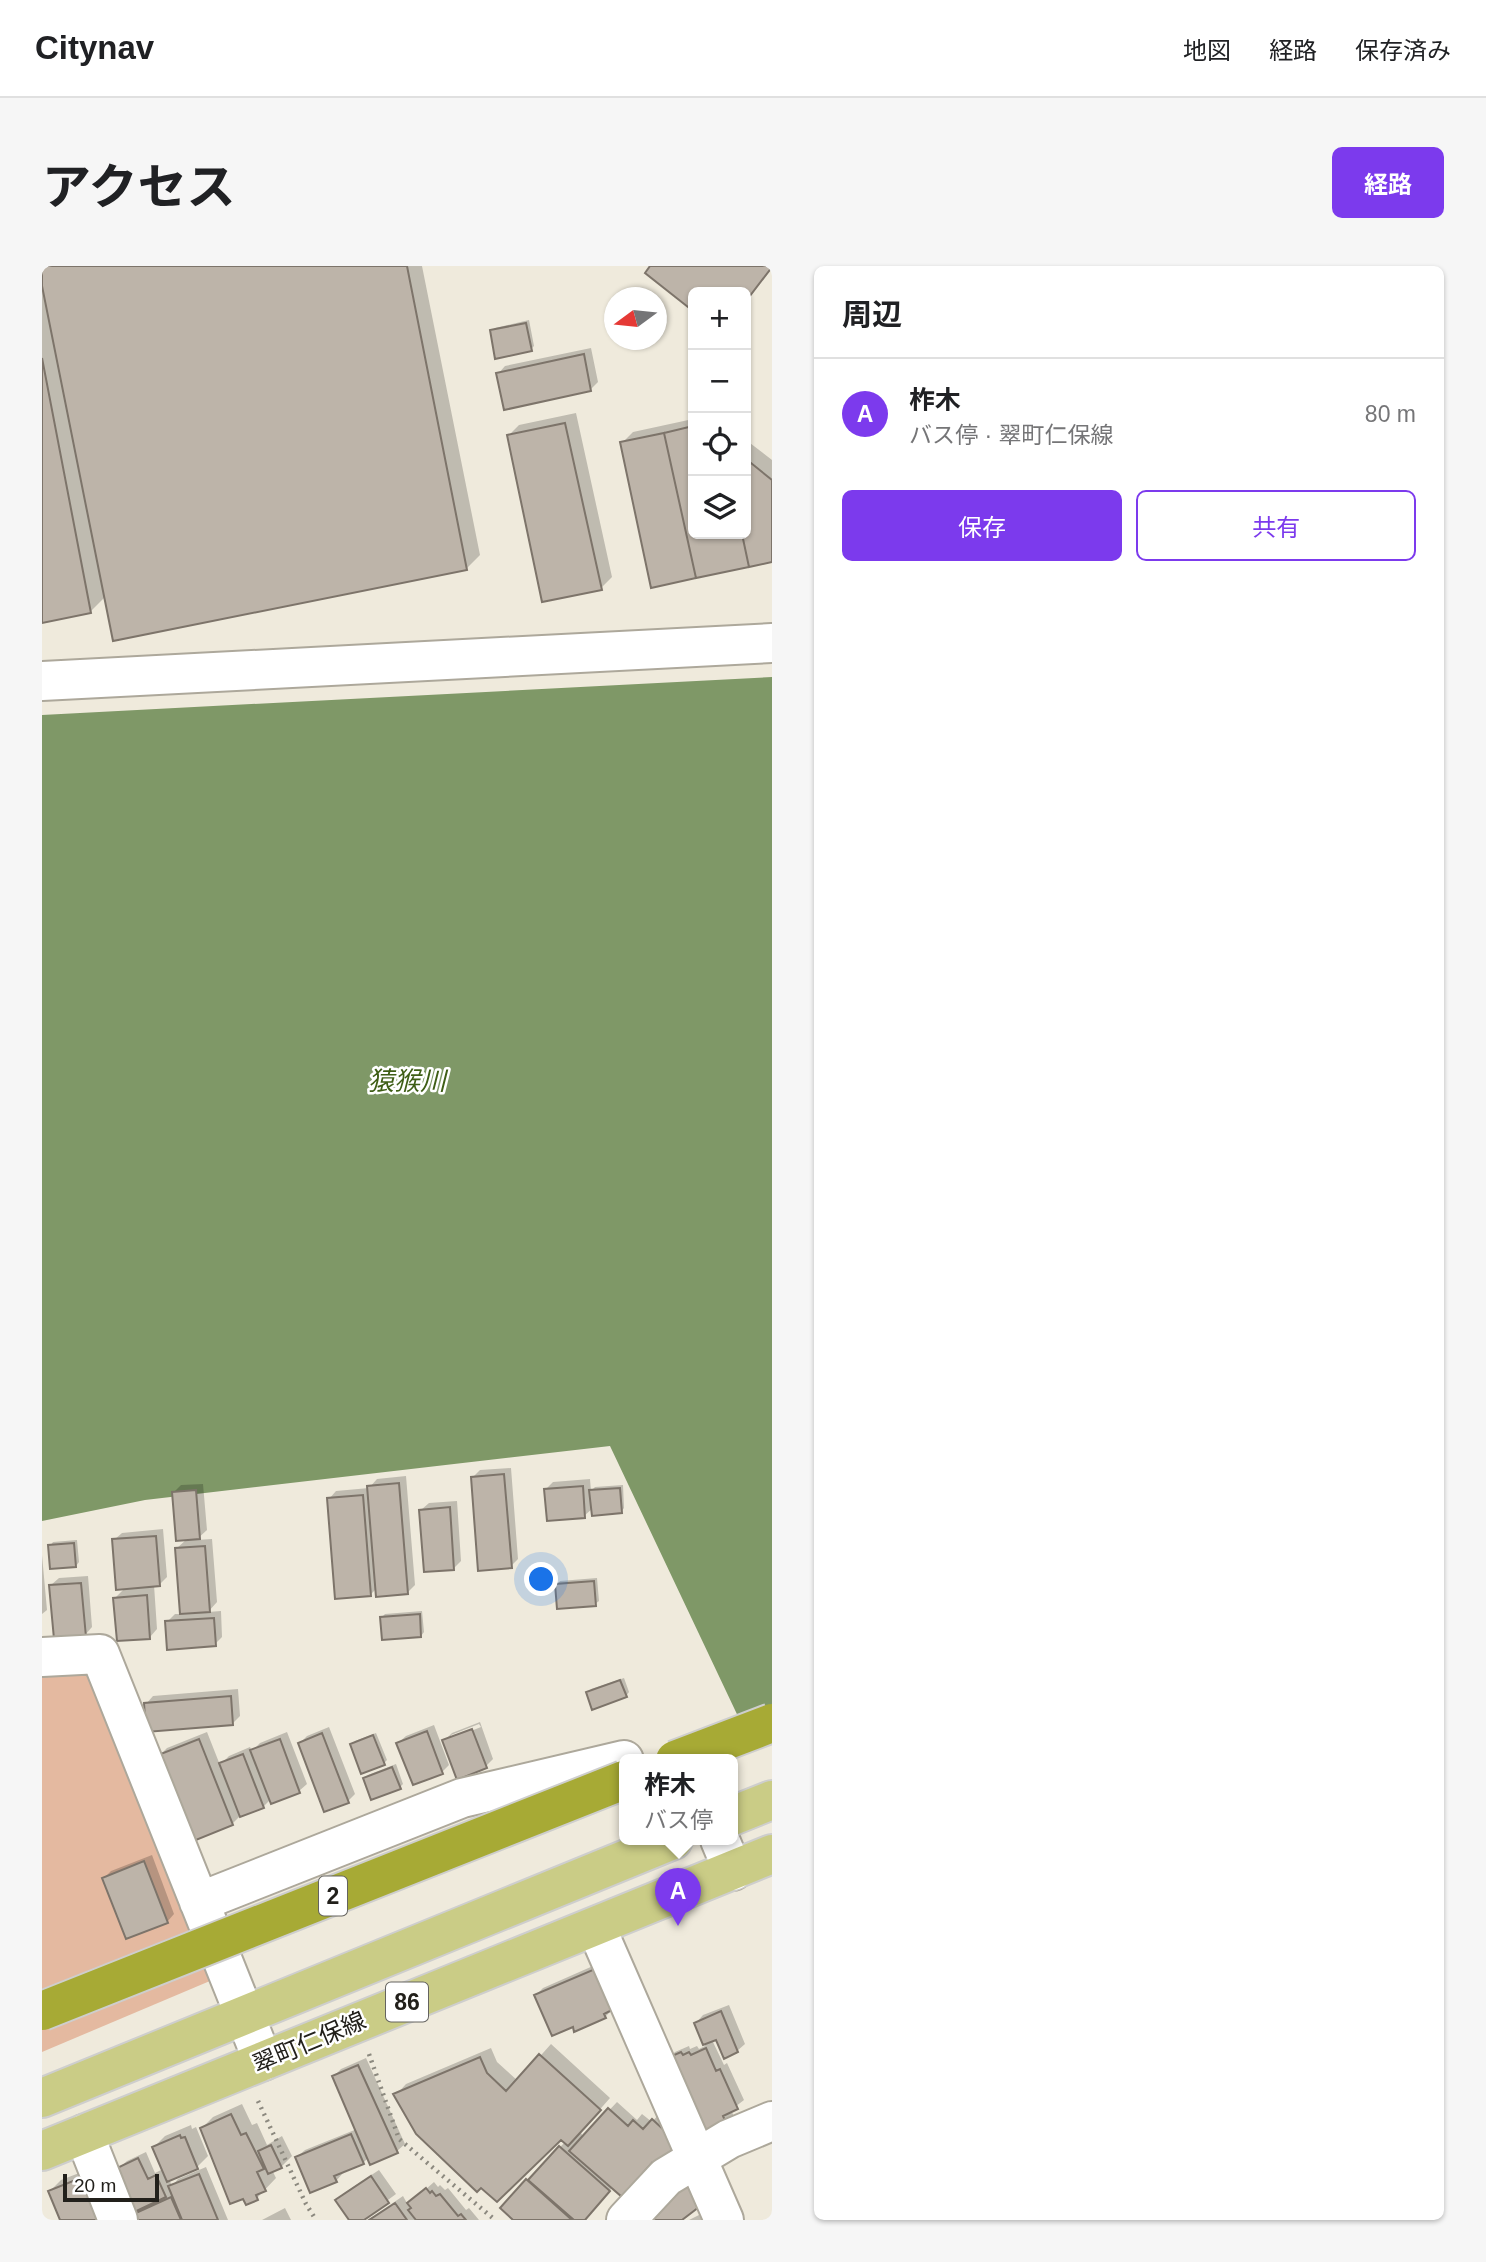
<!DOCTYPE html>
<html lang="ja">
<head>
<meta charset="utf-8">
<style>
	:root { --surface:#fff; --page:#f6f6f6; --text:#202124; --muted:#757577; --line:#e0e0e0; --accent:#7c3aed }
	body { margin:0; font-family:Arial,"Noto Sans JP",sans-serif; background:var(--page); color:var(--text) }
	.controls { position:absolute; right:21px; top:21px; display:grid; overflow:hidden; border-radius:10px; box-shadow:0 2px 5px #0004 }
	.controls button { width:63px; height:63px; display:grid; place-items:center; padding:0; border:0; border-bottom:2px solid var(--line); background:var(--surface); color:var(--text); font:35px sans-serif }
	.compass { position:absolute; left:562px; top:21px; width:63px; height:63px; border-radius:50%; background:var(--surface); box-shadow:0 2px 5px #0004; rotate:255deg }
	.scale { position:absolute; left:21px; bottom:18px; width:96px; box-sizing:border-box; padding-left:7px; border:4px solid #22201b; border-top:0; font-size:19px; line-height:24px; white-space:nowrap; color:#22201b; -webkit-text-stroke:5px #fff; paint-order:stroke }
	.you { position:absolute; left:500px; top:1314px; width:24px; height:24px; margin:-18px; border:5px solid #fff; border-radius:50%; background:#1a73e8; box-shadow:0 0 0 10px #1a73e833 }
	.badge { display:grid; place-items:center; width:46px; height:46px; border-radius:50%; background:var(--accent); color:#fff; font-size:23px; font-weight:700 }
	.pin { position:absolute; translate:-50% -58px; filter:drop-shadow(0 2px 4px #0008) }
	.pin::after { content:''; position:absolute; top:37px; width:24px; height:21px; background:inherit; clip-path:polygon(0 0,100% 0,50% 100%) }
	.popup { position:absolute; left:577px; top:1488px; width:119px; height:91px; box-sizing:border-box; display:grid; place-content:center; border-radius:10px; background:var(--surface); filter:drop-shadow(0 2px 5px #0005); font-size:23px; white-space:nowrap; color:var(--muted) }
	.popup b { font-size:26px; color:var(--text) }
	.popup::after { content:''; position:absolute; left:50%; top:100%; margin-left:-14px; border:14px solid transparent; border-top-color:var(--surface) }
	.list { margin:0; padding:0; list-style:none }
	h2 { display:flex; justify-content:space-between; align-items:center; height:91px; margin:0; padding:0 28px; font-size:30px }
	h2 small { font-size:23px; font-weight:400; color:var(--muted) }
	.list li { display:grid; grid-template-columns:46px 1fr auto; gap:21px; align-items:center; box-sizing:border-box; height:112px; padding:0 28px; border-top:2px solid var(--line) }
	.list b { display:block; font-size:26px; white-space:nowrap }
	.list p { margin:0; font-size:23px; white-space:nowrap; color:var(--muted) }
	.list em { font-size:23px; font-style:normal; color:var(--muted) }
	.actions { display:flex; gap:14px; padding:21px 28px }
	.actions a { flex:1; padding:16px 0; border:2px solid var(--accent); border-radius:10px; text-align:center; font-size:24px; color:var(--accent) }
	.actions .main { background:var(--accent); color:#fff }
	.icon { flex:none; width:38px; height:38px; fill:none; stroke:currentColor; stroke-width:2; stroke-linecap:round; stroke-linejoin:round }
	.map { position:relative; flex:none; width:730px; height:1954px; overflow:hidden; border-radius:10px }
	header { display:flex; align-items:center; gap:42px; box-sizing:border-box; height:98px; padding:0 35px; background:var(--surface); border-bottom:2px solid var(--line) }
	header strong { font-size:33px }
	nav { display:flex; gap:38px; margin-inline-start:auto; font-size:24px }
	.intro { display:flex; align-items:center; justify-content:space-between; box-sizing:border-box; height:168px; padding:0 42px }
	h1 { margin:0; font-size:49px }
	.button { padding:18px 32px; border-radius:10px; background:var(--accent); color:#fff; font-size:24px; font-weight:700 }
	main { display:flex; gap:42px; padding:0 42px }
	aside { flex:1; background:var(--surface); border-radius:10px; box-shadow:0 2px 5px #0004 }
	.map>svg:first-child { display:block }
</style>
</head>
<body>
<header>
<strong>Citynav</strong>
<nav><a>地図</a><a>経路</a><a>保存済み</a></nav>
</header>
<div class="intro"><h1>アクセス</h1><a class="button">経路</a></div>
<main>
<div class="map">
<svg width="730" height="1954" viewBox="0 0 730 1954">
	<rect width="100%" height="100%" fill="#efeadc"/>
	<path fill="#e4b9a0" d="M53,1399L175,1712L0,1786V1403Z"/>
	<path fill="#7f9867" d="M730,411V1451L702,1463L568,1180L103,1234L0,1255V449Z"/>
	<path fill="#0003" fill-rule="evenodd" d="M0,0H380L438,289L424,303L64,330L48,346L0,355Z
		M610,0H730V2L704,36V26H651V42L605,7Z
		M487,54L492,80L489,83L449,65L453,62Z
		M549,82L556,116L548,124L456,108L463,100Z
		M534,147L570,311L559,322L466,170L477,159Z
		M651,153V268H704V174L730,194V294L611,320L580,177L591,166Z
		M469,1202L476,1293L469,1300L430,1212L438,1204Z
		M364,1210L373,1319L365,1327L335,1322L329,1328L287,1233L294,1225L327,1222L335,1213Z
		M548,1213L549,1225L553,1221L581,1219L582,1242L579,1246L551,1242L542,1250L504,1223L511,1216Z
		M161,1218L165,1264L154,1274L170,1273L175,1336L166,1346L179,1345L180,1371L173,1378L125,1356L133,1348H140L134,1283L145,1273L131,1227L139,1219Z
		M415,1235L419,1295L412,1302L379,1244L387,1237Z
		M121,1263L125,1311L117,1319H112L115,1363L108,1371L73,1332L84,1321L72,1274L80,1267Z
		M35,1274L37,1296L34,1300L8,1280L11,1276Z
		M0,1289L5,1344L0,1348Z
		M46,1310L50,1361L43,1369L9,1319L17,1312Z
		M555,1312L557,1335L553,1338L515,1319L518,1315Z
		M380,1345L382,1366L379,1370L340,1351L343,1348Z
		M582,1412L587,1426L584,1430L546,1427L549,1423Z
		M196,1423L198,1450L191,1457L104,1438L111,1430Z
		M438,1456L451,1493L444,1500L402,1475L410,1467ZM437,1458L439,1461L409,1473V1469Z
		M392,1459L407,1499L400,1506L356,1477L364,1470Z
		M287,1461L313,1528L306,1535L258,1477L265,1470Z
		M165,1466L178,1499L187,1490L208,1481L210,1485L218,1477L245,1466L265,1518L257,1525L230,1536L229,1533L221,1541L199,1549L190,1558L118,1489L125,1482Z
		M334,1467L345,1494L342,1497L310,1479L313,1475Z
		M354,1498L361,1518L358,1521L323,1513L326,1509Z
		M110,1589L132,1648L125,1656L62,1612L69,1605Z
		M560,1696L571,1743L563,1751L532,1759L494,1729L501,1722Z
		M687,1739L703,1778L695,1785L675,1772L670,1774L682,1799L685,1797L702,1834L689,1844L694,1855L649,1858L625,1794L633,1786L647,1780L648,1783L655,1780L657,1783L663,1780L654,1757L661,1749Z
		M509,1778L568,1832L538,1866L542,1871L575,1836L595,1854L600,1848L610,1856L618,1847L643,1870L610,1895L571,1921L543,1952L545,1954H474L485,1915L524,1875L519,1871L354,1829L364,1818L449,1782L455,1796L476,1815Z
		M324,1792L363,1878L355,1885L327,1891L321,1897L300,1905L301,1907L294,1915L255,1891L263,1884L315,1863L292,1810L299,1803Z
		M200,1838L210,1859L215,1857L225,1879L240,1870L250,1890L239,1901L230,1904L234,1912L215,1932L160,1862L171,1851Z
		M149,1859L150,1863L154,1861L166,1890L155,1901L127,1913L130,1920L136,1913L164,1901L186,1954H88L77,1902L85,1895L104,1886L113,1907L121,1903L112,1881L123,1870Z
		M58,1899L19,1954L8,1925L19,1914Z
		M337,1904L354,1928L319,1954H309L295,1934L302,1927Z
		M392,1916L396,1921L398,1919L403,1924L406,1922L424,1944L427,1942L437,1954H326L361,1930L366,1939Z
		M243,1942L249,1954H220Z
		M657,1949L660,1954H647Z"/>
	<path fill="#bdb4a9" stroke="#7d746a" stroke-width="2" d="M0,0H365L425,304L71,375L0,20Z
		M608,0H730V1L704,35V26H651V45L603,7Z
		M484,57L490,85L453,93L448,64Z
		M542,88L549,125L462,144L454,107Z
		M0,92L49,347L0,357Z
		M523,157L560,324L500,336L465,169Z
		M651,160V268H700L707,301L654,312L622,167Z
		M622,167L654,312L609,322L578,176Z
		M704,193L730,214V296L707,301L700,268H704Z
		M462,1208L470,1302L436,1305L429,1211Z
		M357,1217L366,1328L334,1331L325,1220Z
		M541,1220L543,1252L505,1255L502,1223Z
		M578,1222L580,1247L550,1250L547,1224Z
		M154,1224L158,1273L134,1275L130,1226Z
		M321,1229L329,1330L293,1333L285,1232Z
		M408,1241L412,1304L382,1306L377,1244Z
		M114,1270L118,1320L74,1324L70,1273Z
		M32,1277L34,1301L8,1303L6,1279Z
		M163,1280L168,1346L138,1348L133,1282Z
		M552,1315L554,1340L515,1343L513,1318Z
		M39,1317L44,1371L12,1373L7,1319Z
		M105,1329L108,1373L75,1375L71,1332Z
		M378,1348L379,1371L340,1374L338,1351Z
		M172,1352L174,1380L125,1384L123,1355Z
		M578,1414L585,1431L550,1444L544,1426Z
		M189,1430L191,1459L104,1466L102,1437Z
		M430,1463L445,1502L415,1514L400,1474Z
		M385,1465L401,1508L371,1519L354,1477Z
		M280,1467L307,1537L282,1546L256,1477Z
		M331,1469L343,1499L319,1508L308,1478Z
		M157,1473L191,1559L149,1576L116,1489Z
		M238,1473L258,1527L229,1538L208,1484Z
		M201,1488L222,1542L198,1551L177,1497Z
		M350,1501L359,1523L329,1534L321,1512Z
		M102,1595L126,1657L84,1673L60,1612Z
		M553,1703L570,1744L562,1748L564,1752L532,1766L531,1761L510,1770L492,1729Z
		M679,1745L696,1786L682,1793L674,1774L661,1779L652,1757Z
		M664,1782L674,1805L678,1803L696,1843L681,1850L687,1864L657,1878L623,1793L639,1786L641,1789L647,1786L649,1789Z
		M497,1788L559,1844L526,1880L519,1874L455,1936L439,1922L435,1926L374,1868L351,1828L438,1791L445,1807L464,1825Z
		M316,1799L356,1887L328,1899L290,1810Z
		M566,1842L586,1860L591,1854L601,1863L610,1853L637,1878L616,1902L610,1897L580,1931L527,1885Z
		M189,1848L199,1869L204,1867L222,1903L215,1906L224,1925L214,1929L216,1934L204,1939L201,1933L188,1938L158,1862Z
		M309,1868L322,1898L292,1910L295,1916L268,1927L253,1891Z
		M138,1869L139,1872L143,1871L156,1903L125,1916L110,1881Z
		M229,1879L240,1902L226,1908L216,1885Z
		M517,1880L568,1925L543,1954H532L486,1914Z
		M96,1892L106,1913L114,1909L124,1931L86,1949L75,1902Z
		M157,1908L176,1954H140L126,1920Z
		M640,1908L657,1941L640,1954H610Z
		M46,1909L69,1954H18L6,1925Z
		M329,1910L347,1937L322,1954H307L293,1934Z
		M484,1913L530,1954H471L458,1942Z
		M384,1922L388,1927L390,1925L394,1930L398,1928L416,1950L419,1948L424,1954H374L366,1944L369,1942L365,1937Z
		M129,1931L139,1954H86L85,1951Z
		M353,1937L365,1954H327Z"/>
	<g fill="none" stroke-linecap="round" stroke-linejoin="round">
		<defs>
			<path id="minor" d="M0,415L730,377
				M0,1391L58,1388L221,1795
				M678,1574L691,1605
				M157,1636L420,1532L582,1494
				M554,1661L682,1954
				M42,1868L76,1954
				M584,1954L624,1911L687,1873L730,1855"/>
			<path id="major" d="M690,1550L730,1534
				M0,1832L631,1574
				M0,1885L730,1588"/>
		</defs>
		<use href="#minor" stroke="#ada89b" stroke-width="42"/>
		<use href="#major" stroke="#cececd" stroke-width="42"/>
		<path stroke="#8c897f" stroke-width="4.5" stroke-dasharray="2 5" stroke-linecap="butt" d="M327,1788L357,1873L453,1954
			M216,1835L264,1938L274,1954"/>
		<use href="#minor" stroke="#fff" stroke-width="38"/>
		<use href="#major" stroke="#cacc86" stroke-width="38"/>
		<defs>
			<path id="highway-bridge" d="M633,1494L730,1457
				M0,1745L582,1514"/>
		</defs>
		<use href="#highway-bridge" stroke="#cececd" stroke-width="42" stroke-linecap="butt"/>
		<use href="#highway-bridge" stroke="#a7aa35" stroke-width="38"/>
	</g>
	<g text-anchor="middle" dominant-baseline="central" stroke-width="5" stroke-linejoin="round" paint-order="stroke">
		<g fill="#fff" stroke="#64635f" stroke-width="2">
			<rect x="277" y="1610.5" width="28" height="39" rx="5"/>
			<rect x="344" y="1716.5" width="42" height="39" rx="5"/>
		</g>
		<g font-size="23" font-weight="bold" fill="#22201b">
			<text x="291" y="1630">2</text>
			<text x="365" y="1736">86</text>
		</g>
		<g font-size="24" fill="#22201b" stroke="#fff">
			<text transform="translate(267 1776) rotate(-23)">翠町仁保線</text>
		</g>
		<g font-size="26" font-style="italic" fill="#3e5e15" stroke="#fff">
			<text x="365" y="815">猿猴川</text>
		</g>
	</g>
</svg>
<div class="controls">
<button>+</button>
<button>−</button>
<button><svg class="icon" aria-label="locate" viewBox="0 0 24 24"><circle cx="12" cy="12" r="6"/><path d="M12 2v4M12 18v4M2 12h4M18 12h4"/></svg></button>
<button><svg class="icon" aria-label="layers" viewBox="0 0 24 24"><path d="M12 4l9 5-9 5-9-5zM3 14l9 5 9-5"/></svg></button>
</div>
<svg class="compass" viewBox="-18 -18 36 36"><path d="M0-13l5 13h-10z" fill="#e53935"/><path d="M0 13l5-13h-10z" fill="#757577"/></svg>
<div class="scale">20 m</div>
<div class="you"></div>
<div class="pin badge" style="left:636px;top:1660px">A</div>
<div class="popup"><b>柞木</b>バス停</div>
</div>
<aside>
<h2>周辺<small></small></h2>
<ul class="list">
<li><span class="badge">A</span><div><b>柞木</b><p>バス停 · 翠町仁保線</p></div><em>80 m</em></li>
</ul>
<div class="actions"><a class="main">保存</a><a>共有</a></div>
</aside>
</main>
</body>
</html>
